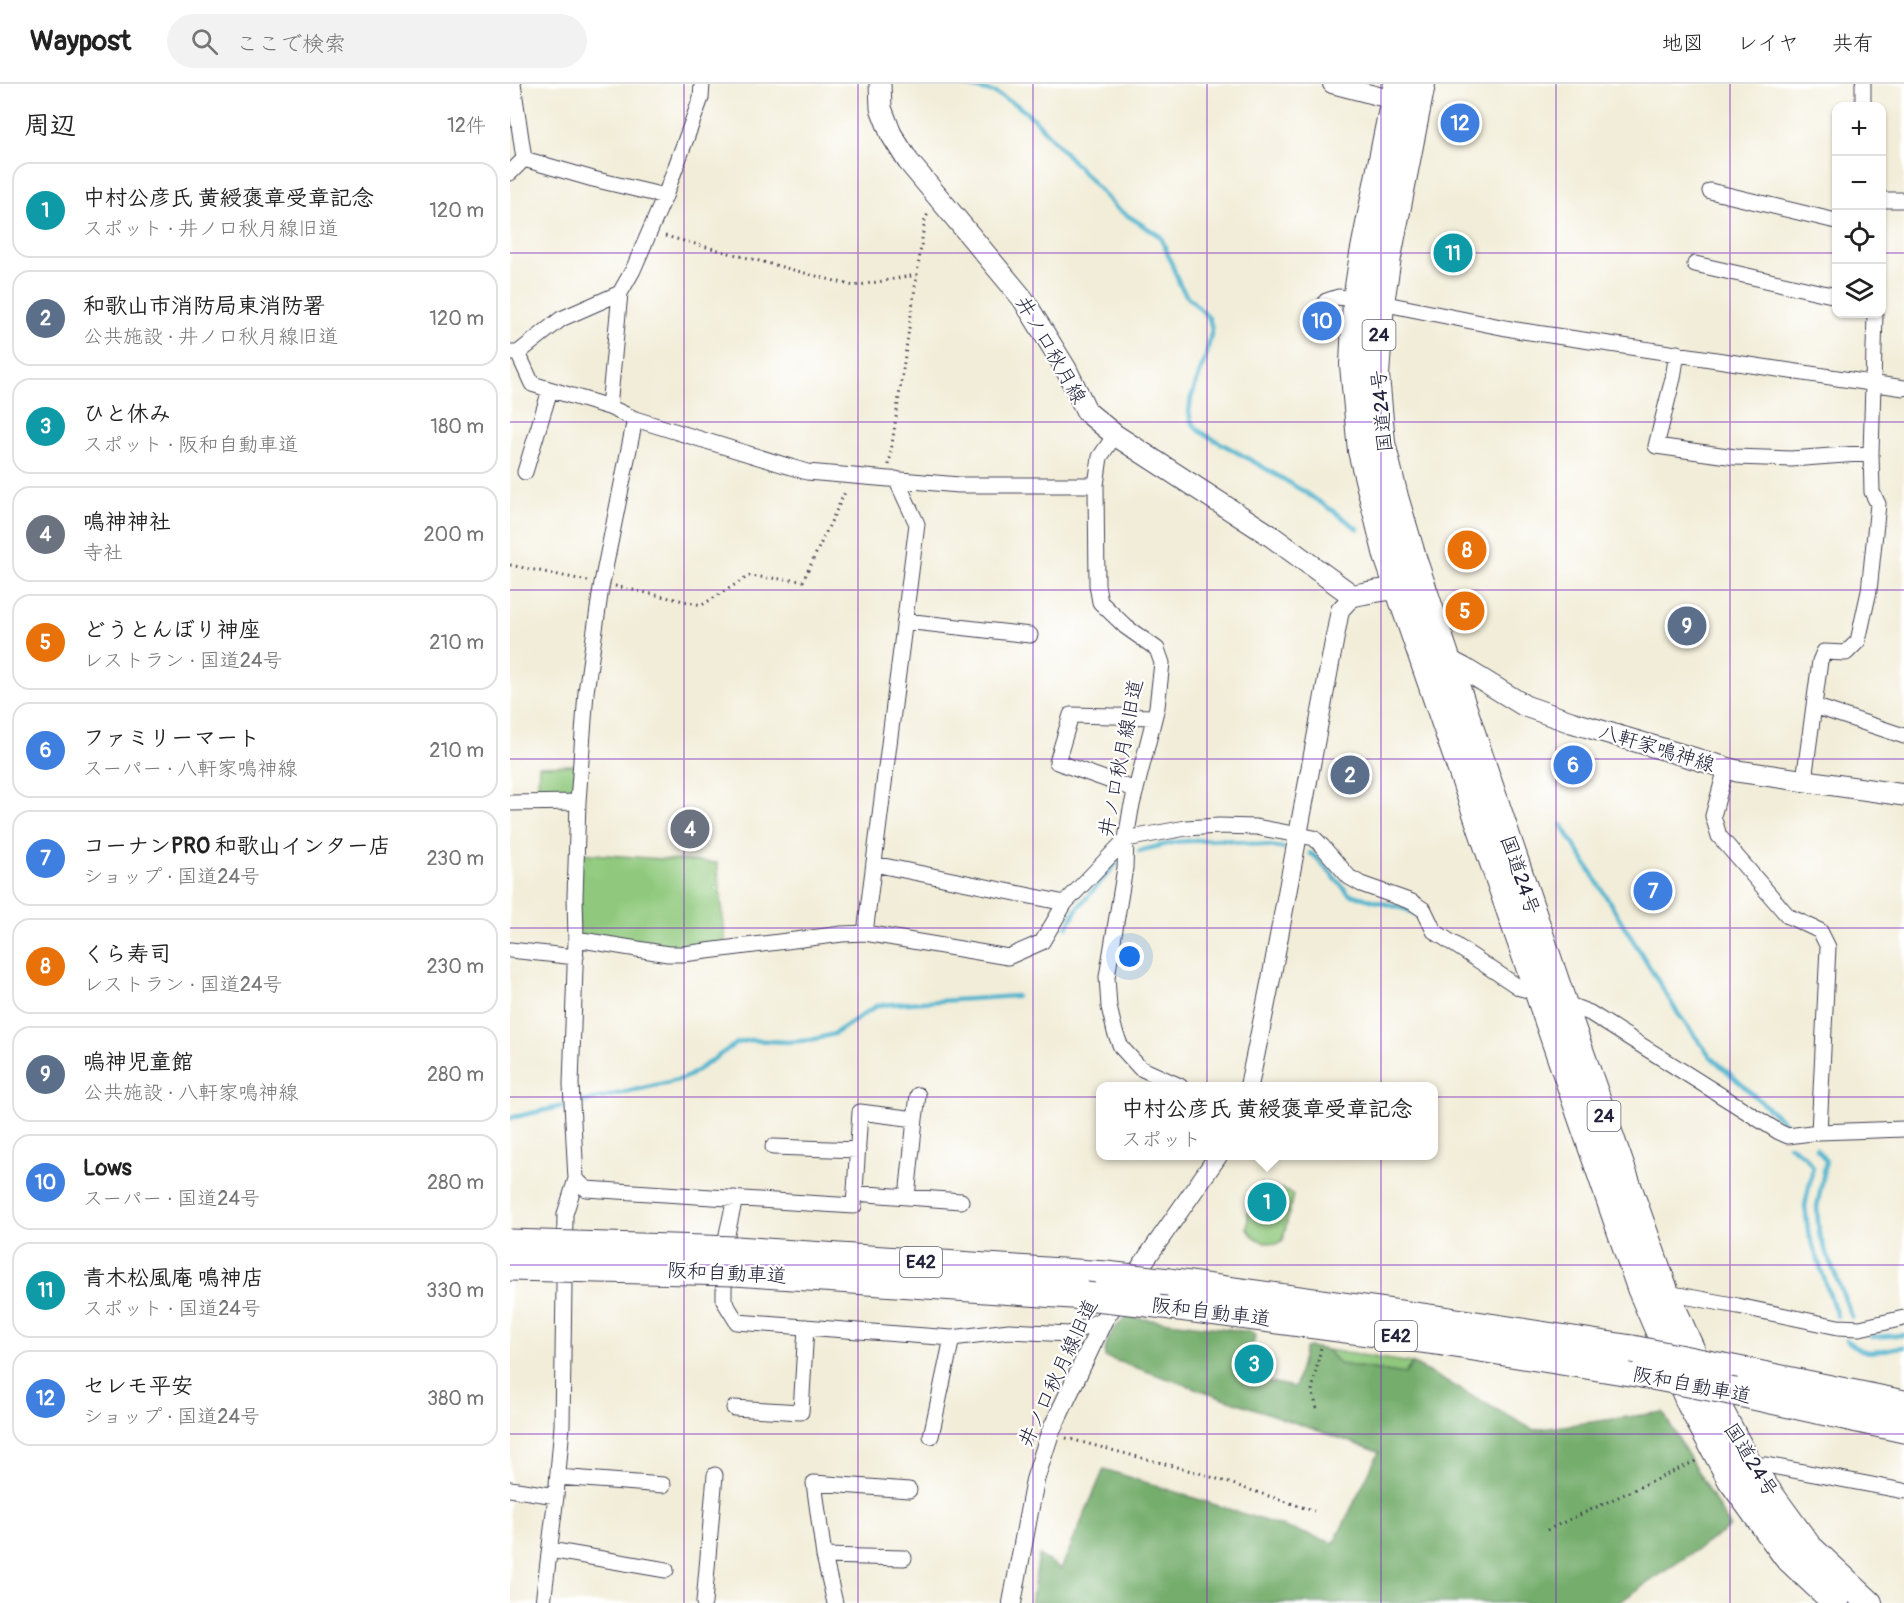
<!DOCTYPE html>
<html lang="ja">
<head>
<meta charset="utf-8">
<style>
	:root { --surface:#fff; --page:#f2f2f2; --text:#222; --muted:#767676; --line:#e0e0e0; --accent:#0b8043 }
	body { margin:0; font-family:Pangolin,"Klee One",sans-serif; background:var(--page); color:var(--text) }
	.controls { position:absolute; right:18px; top:18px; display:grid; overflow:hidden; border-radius:12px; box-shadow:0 2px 4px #0004 }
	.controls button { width:54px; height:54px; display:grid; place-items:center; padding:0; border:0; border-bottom:2px solid var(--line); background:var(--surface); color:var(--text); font:30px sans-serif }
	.you { position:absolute; left:620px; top:873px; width:21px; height:21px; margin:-15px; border:4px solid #fff; border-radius:50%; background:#1a73e8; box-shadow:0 0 0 9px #1a73e833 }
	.badge { display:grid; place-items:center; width:39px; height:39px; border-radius:50%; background:var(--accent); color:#fff; font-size:20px; font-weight:700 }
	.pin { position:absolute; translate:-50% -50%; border:3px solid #fff; box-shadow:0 2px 6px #0006 }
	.popup { position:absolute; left:586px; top:998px; width:342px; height:78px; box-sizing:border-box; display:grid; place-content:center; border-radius:12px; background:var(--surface); filter:drop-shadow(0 2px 4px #0005); font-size:20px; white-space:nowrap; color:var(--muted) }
	.popup b { font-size:22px; color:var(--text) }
	.popup::after { content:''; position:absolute; left:50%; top:100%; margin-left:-12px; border:12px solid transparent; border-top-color:var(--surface) }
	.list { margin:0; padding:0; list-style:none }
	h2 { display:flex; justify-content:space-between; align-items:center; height:78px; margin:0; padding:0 24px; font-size:26px }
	h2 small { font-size:20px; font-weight:400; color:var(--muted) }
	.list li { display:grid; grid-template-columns:39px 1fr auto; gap:18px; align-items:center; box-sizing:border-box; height:96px; margin:0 12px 12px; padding:0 12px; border:2px solid var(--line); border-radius:18px }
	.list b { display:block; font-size:22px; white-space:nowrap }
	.list p { margin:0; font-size:20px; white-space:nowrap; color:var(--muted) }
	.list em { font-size:20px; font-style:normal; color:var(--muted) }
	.icon { flex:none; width:33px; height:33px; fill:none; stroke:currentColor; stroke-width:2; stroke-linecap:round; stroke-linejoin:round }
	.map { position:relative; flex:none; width:1394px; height:1519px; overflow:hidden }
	header { display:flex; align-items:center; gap:36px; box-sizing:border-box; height:84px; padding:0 30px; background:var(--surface); border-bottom:2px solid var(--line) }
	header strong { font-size:28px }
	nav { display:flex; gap:33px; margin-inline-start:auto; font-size:21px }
	.search { width:420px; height:54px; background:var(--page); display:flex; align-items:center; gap:15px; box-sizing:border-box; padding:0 21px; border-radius:33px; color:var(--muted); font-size:22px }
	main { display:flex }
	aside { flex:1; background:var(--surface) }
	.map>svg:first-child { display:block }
</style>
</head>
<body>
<header>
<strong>Waypost</strong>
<div class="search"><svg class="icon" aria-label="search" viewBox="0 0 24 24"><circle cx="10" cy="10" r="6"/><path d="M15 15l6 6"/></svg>ここで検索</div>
<nav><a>地図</a><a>レイヤ</a><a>共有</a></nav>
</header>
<main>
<aside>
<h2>周辺<small>12件</small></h2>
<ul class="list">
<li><span class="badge" style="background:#0f9aa8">1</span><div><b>中村公彦氏 黄綬褒章受章記念</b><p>スポット · 井ノ口秋月線旧道</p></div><em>120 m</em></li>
<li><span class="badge" style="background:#5c6f8a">2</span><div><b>和歌山市消防局東消防署</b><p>公共施設 · 井ノ口秋月線旧道</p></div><em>120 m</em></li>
<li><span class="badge" style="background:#0f9aa8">3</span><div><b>ひと休み</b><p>スポット · 阪和自動車道</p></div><em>180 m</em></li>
<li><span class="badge" style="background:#6b7280">4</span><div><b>鳴神神社</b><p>寺社</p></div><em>200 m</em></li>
<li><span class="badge" style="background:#e8710a">5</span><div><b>どうとんぼり神座</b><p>レストラン · 国道24号</p></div><em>210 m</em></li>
<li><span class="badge" style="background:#3f7fe0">6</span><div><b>ファミリーマート</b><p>スーパー · 八軒家鳴神線</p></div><em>210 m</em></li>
<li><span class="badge" style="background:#3f7fe0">7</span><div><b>コーナンPRO 和歌山インター店</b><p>ショップ · 国道24号</p></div><em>230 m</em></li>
<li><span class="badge" style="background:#e8710a">8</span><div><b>くら寿司</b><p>レストラン · 国道24号</p></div><em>230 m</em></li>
<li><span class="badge" style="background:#5c6f8a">9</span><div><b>嗚神児童館</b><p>公共施設 · 八軒家鳴神線</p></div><em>280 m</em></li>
<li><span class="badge" style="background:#3f7fe0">10</span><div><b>Lows</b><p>スーパー · 国道24号</p></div><em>280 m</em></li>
<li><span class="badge" style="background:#0f9aa8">11</span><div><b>青木松風庵 鳴神店</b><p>スポット · 国道24号</p></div><em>330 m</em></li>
<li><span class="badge" style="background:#3f7fe0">12</span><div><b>セレモ平安</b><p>ショップ · 国道24号</p></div><em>380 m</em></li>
</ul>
</aside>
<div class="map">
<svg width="1394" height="1519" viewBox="0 0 1394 1519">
	<rect width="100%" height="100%" fill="#fff"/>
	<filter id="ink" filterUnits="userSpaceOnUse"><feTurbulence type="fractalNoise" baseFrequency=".0167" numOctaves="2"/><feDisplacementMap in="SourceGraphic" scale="12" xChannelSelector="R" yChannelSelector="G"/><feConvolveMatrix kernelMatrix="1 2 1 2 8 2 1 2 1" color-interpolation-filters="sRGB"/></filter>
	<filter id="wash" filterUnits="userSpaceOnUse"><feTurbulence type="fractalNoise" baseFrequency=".008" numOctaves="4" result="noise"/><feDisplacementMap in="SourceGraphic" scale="24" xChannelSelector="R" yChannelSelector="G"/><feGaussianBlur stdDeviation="1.35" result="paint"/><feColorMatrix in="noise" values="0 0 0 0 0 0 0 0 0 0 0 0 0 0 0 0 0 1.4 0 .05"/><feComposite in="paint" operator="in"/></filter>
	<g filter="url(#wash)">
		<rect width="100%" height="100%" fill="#f2edd8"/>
		<path fill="#90c97d" stroke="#59765c" stroke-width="1.5" d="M67,681L64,718L27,719L29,682Z
			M69,769L207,779L216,862L168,868L68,853Z
			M750,1100L779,1107L783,1111L773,1156L766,1160C753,1158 743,1156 737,1144C739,1137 737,1131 738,1124C739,1116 745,1106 750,1100Z
			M817,1266L902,1279L895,1290L829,1280Z"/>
		<path fill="#74ad6c" stroke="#4b6854" stroke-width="1.5" d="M618,1233L742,1248L745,1252L737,1289L739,1293L783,1303L786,1301L795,1264L799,1263L817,1266L829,1280L895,1290L902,1279L1024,1346L1153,1328L1220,1443L1108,1519H521L529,1471L551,1485L594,1385L824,1459L869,1368L595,1273C594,1257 605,1240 618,1233Z"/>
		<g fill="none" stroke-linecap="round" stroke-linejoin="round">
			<path stroke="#4fb4ce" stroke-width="4.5" d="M451,0L485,9L507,21L524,35L606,124L651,153L670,201L676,211L699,234L702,245L696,272L681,314L679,328L681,337L689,347C743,377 798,407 848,445
				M1052,741L1169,931L1201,973L1275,1039
				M629,767L665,758L710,755L773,764
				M800,769L806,773L839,810L895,825L910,832
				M557,843L566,826L606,780
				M69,1019L168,996L179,992L227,959L240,956L278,958L302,956L324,950L368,921L506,912
				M0,1034L53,1022
				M1279,1061L1295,1072L1303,1083L1295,1122L1298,1147L1327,1232
				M1306,1064L1316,1077L1307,1123L1309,1150L1342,1233
				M1361,1253L1394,1251
				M1337,1256C1357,1277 1371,1264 1394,1263"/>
		</g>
	</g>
	<g filter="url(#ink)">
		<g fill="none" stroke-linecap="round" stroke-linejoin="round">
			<defs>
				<path id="minor" d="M1353,22V0
					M14,75L83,95L155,112
					M0,89L14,75L3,0
					M1200,107L1326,137
					M1372,116H1394
					M1185,180L1326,212
					M816,217L828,213L871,219L1006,246L1394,304
					M0,269H8L22,300L99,323L125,335L297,388L449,401H586
					M8,269L51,235L110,209
					M1167,269L1163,294L1146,362L1225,373L1281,375L1361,369
					M99,323L110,209L123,186L155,112L191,14L192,0
					M605,351L590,373L586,401L587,501L590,518L616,543L647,565L652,579L647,623L621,725L616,755L615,784L597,893L599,923L605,948L611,963L630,984L670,1002
					M15,388L40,306
					M395,537L520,551
					M1304,622L1394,652
					M1216,684L1203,732L1209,752L1278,832L1310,847L1318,863L1309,1048
					M1294,696L1310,577L1314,568L1336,569L1348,557L1359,507L1368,420L1362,408L1361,369L1365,230
					M626,706L547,678L561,631L644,633
					M0,719L68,718
					M364,780L555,819
					M355,849L407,440L386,395
					M66,855L158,870H173L332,850L355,849L498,873L532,858L555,819L616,755L676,744L709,742L746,743L789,751L804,754L812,762L839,793L851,800L902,818L914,826L924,847L1010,904L1026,908L1080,929L1269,1048L1278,1052L1309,1048L1394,1045
					M0,866L66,873
					M405,1035L408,1011
					M263,1063L348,1066
					M66,1095L76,1105L344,1122L350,1028L405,1035L397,1113L345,1109
					M397,1113L451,1117
					M225,1114L217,1150L214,1205V1217L227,1238L442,1254L499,1247L559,1250L594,1235
					M1152,1208L1228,1222L1328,1243L1350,1244L1394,1234
					M224,1324L291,1328L296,1243
					M421,1352L442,1254
					M1235,1384L1239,1381H1256L1394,1407
					M48,1393L153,1401
					M0,1405L46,1412
					M40,1466L156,1486
					M314,1472L394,1474
					M33,1519L46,1412L52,1342L55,1130L66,1095L61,1000L66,855L65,813L68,718L76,608L91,504L125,335
					M194,1519L205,1391
					M325,1519L314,1472L304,1399L399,1406"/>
				<path id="tertiary" d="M822,0L895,19
					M739,1002L761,895L830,526L843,512
					M502,1519L525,1396L540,1349L594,1235L708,1072"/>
				<path id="secondary" d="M370,0L371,24L381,50L398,77L513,215L556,285L577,328L605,351L761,452L843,512C863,506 884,506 904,501
					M927,577L936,575L953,584L1015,622L1061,638L1227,687L1394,711"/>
				<path id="trunk" d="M887,0L853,170L846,216L843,281L851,367L877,472L1130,1204L1180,1320L1221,1396L1276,1472L1326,1519
					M912,0L878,173L871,219L866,291L872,359L885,413L904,477L1053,918L1156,1209L1200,1307L1239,1381L1298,1462L1359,1519"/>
				<path id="motorway" d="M226,1166L596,1191
					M224,1188L576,1212
					M659,1198L927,1235L1122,1265
					M639,1219L927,1257L1132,1290
					M1213,1283L1394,1320
					M1225,1308L1394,1345"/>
			</defs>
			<use href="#minor" stroke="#414053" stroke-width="17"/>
			<use href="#tertiary" stroke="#414053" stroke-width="20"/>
			<use href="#secondary" stroke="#414053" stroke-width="23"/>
			<use href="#trunk" stroke="#414053" stroke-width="28"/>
			<use href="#motorway" stroke="#414053" stroke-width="29"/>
			<path stroke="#414053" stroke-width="3" stroke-dasharray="1.5 4.5" stroke-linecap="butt" d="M155,152L344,202L407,191
				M379,381L415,135L418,130
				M0,481L78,497
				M105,502L192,521L239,492L293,497L336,406
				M807,1324L802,1307L811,1263
				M556,1354L689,1389L804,1427
				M1037,1446L1188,1376"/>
			<use href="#minor" stroke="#fff" stroke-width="15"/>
			<use href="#tertiary" stroke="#fff" stroke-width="18"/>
			<use href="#secondary" stroke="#fff" stroke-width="21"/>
			<use href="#trunk" stroke="#fff" stroke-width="26"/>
			<use href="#motorway" stroke="#fff" stroke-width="27"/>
			<defs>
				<path id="motorway-bridge" d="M0,1159L226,1166
					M0,1183L224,1188
					M596,1191L659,1198
					M576,1212L639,1219
					M1122,1265L1213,1283
					M1132,1290L1225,1308"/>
			</defs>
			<use href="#motorway-bridge" stroke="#414053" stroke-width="29" stroke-linecap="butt"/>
			<use href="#motorway-bridge" stroke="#fff" stroke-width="27"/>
		</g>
	</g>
	<path fill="none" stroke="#7b2cbf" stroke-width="1.5" stroke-opacity="0.55" d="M174,0V1519M348,0V1519M523,0V1519M697,0V1519M871,0V1519M1046,0V1519M1220,0V1519M0,169H1326M1372,169H1394M0,338H1394M0,506H1394M0,675H1394M0,844H1394M0,1013H1394M0,1181H1394M0,1350H1394"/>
	<g text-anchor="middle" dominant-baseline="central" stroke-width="4.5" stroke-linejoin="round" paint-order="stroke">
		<g fill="#fff" stroke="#646476" stroke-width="1.5">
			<rect x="852.5" y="236" width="33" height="30" rx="4.5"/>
			<rect x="1077.5" y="1017" width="33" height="30" rx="4.5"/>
			<rect x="390" y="1163" width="42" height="30" rx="4.5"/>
			<rect x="865" y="1237" width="42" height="30" rx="4.5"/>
		</g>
		<g font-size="18" font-weight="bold" fill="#22223b">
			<text x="869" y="251">24</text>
			<text x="1094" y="1032">24</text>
			<text x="411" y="1178">E42</text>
			<text x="886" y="1252">E42</text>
		</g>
		<g font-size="20" fill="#22223b" stroke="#fff">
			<text transform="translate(541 266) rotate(60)">井ノ口秋月線</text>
			<text transform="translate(872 327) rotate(-95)">国道24号</text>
			<text transform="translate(1147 664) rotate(17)">八軒家鳴神線</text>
			<text transform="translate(611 674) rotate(-79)">井ノ口秋月線旧道</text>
			<text transform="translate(1010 791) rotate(71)">国道24号</text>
			<text transform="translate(217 1189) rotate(3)">阪和自動車道</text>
			<text transform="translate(701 1228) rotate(7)">阪和自動車道</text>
			<text transform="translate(548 1289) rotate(-65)">井ノ口秋月線旧道</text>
			<text transform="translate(1182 1301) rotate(11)">阪和自動車道</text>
			<text transform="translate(1241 1376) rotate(58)">国道24号</text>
		</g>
	</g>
</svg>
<div class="controls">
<button>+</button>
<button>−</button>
<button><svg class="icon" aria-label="locate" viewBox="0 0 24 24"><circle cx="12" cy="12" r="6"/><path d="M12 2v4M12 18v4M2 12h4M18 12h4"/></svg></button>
<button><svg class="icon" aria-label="layers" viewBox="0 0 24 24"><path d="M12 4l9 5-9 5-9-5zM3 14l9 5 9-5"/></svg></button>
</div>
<div class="you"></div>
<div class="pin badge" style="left:757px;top:1118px;background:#0f9aa8">1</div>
<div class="popup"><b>中村公彦氏 黄綬褒章受章記念</b>スポット</div>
<div class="pin badge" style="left:840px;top:691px;background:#5c6f8a">2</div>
<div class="pin badge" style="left:744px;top:1280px;background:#0f9aa8">3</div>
<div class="pin badge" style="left:180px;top:745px;background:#6b7280">4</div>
<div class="pin badge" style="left:955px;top:527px;background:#e8710a">5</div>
<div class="pin badge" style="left:1063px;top:681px;background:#3f7fe0">6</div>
<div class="pin badge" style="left:1143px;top:807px;background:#3f7fe0">7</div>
<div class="pin badge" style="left:957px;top:466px;background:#e8710a">8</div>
<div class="pin badge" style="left:1177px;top:542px;background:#5c6f8a">9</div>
<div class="pin badge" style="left:812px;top:237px;background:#3f7fe0">10</div>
<div class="pin badge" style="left:943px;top:169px;background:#0f9aa8">11</div>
<div class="pin badge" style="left:950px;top:39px;background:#3f7fe0">12</div>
</div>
</main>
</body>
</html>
